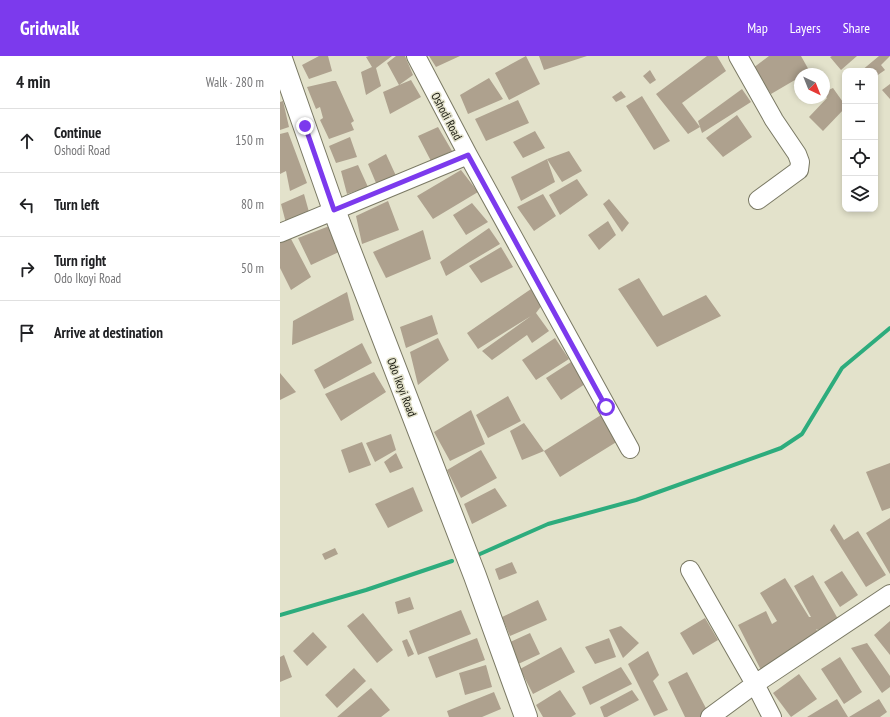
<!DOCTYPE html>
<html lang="en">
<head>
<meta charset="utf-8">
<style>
	:root { --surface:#fff; --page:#f6f6f6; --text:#202124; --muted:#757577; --line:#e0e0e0; --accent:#7c3aed }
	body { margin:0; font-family:"PT Sans Narrow",sans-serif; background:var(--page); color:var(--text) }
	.controls { position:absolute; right:12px; top:12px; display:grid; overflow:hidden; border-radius:8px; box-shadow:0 2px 6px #0003 }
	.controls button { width:36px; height:36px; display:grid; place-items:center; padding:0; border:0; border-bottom:1px solid var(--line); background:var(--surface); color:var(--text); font:20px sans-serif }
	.compass { position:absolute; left:514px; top:12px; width:36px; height:36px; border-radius:50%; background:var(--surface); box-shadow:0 2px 6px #0003; rotate:137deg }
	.stop { position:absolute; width:12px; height:12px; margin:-9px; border:3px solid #7c3aed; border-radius:50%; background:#fff }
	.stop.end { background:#7c3aed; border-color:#fff; box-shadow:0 1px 4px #0008 }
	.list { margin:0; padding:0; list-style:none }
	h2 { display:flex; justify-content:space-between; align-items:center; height:52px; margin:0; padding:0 16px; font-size:17px }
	h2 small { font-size:13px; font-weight:400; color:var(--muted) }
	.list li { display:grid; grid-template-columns:26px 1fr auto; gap:12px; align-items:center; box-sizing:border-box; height:64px; padding:0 16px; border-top:1px solid var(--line) }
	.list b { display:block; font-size:15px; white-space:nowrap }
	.list p { margin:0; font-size:13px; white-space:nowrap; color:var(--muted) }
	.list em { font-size:13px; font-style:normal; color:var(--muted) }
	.icon { flex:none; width:22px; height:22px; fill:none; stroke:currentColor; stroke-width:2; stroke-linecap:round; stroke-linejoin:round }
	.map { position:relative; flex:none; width:610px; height:661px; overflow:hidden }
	header { display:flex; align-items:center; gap:24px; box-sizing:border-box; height:56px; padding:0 20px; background:var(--accent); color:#fff }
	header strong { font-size:19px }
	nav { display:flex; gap:22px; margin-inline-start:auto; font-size:14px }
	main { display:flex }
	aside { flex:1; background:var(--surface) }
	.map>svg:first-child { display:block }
</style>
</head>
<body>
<header>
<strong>Gridwalk</strong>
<nav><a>Map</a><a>Layers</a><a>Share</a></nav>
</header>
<main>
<aside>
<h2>4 min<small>Walk · 280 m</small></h2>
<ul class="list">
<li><svg class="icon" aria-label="ahead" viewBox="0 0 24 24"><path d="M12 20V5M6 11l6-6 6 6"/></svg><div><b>Continue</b><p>Oshodi Road</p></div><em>150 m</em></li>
<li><svg class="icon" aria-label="left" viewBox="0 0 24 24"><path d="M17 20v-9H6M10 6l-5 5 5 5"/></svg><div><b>Turn left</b></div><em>80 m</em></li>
<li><svg class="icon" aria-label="right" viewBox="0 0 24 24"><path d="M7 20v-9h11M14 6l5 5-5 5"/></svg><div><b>Turn right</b><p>Odo Ikoyi Road</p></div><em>50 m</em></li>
<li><svg class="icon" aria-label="arrive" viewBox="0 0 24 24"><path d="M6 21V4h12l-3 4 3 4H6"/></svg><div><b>Arrive at destination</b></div></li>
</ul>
</aside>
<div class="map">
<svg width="610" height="661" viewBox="0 0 610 661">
	<rect width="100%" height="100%" fill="#e3e2cb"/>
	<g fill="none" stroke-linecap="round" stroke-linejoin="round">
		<path stroke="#2dac7d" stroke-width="4" d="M200,498L268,468L356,444L501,392L522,378L562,312L610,272
			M0,559L86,534L172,505"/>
	</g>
	<path fill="#aea18e" d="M39,0H48L52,15L29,23L22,9Z
		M89,0H112L96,12L101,30L86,39L81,16L92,11L86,1Z
		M116,0H125L133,19L119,29L131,24L141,41L110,58L103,36L119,29L107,7Z
		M149,0H180L156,11Z
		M246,0L260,28L229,44L215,17Z
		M259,0H307L264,14Z
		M427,0H437L446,15L402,47L420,71L418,65L462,33L471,46L422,77L420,71L408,78L376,38Z
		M489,0H521L530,16L526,18H520V21L491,38L473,12Z
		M552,0H577L561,14L550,1Z
		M599,0H610L601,9L605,14L595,21V15H581Z
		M370,14L376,24L370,28L363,20Z
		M209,22L223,43L188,58L180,39Z
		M53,25H56L74,65L71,67L74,74L49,83L40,64L43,62L40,51L36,53L27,31Z
		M610,28V43L602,34Z
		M553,32L565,49V52L543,75L529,61L547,42L544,39V36Z
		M341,35L346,41L336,46L332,41Z
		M362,40L390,85L374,94L346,50Z
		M238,44L249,67L206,85L195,63Z
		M3,45L9,71L0,74V46Z
		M457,59L472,81L443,101L426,82Z
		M158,71L172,95L151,105L138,80Z
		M255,75L265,92L243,102L233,86Z
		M8,76L27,127L10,135L6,115L0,118V78Z
		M70,81L77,101L56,107L49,90Z
		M289,95L302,115L282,126L267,103L275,126L241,145L231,121L267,103Z
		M106,98L117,122L96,127L88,108Z
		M78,109L88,131L67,138L61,115Z
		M181,114L198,136L153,163L137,140Z
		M297,123L308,139L280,159L269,139Z
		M24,138L29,156L6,167L1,148Z
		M263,138L276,160L254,175L237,151Z
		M329,143L349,167L342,176L323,148Z
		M108,145L119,174L82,188L76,160Z
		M192,147L208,166L186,179L173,159Z
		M328,165L336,179L319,194L308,179Z
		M52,169L61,195L31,209L18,182Z
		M209,172L220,188L166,220L160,206Z
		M143,174L151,203L106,222L93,196Z
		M10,181L31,221L11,234L0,212V186Z
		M221,191L233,211L201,227L189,210Z
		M359,222L383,260L426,239L441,260L377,291L338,233Z
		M251,233L262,249L256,257L269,275L252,287L247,279L212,304L202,295L251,260L198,293L187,277Z
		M67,236L74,264L12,289L13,265Z
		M152,259L158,278L126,292L120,271Z
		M158,282L169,304L138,329L130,296Z
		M275,282L289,303L256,324L242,304Z
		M82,287L92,307L44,333L34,314Z
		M291,306L305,328L281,344L266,322Z
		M94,316L106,336L61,365L45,338Z
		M0,317L16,336L0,344Z
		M228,340L241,365L208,382L196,359Z
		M191,354L205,388L170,405L154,376Z
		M321,359L338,385L280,421L264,395Z
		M244,367L264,395L242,404L230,375Z
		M111,378L116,394L95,406L86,387Z
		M82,386L91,409L69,417L61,394Z
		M201,394L217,422L181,442L167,414Z
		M116,397L123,412L110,417L104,406Z
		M610,407V452L602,455L586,416Z
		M133,431L143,455L108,472L95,448Z
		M215,432L227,450L192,468L184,448Z
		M610,462V518L586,477Z
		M554,468L564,484L578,475L606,519L586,531L550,474Z
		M55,492L58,498L45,504L42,498Z
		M232,506L237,517L219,524L215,513Z
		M562,515L578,539L560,551L544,526Z
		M533,519L558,563L538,574L536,573L539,578L481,614L458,569L486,555L492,568L497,565L480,537L505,522L529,561H531L514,530Z
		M130,541L134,553L118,558L115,546Z
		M258,544L267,564L230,580L222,561Z
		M181,554L191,578L138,599L129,575Z
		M83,557L113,594L97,607L67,570Z
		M425,562L438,584L413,599L400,577Z
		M610,565V599L594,579Z
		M341,570L359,587L343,602L329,574Z
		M33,576L47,591L27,610L13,595Z
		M250,577L260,598L236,609L226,588Z
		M197,582L205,604L156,622L148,601Z
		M329,582L336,601L315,608L305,591Z
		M127,583L134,598L128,601L122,585Z
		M587,587L610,620V631L602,637L571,592Z
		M281,591L295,616L253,638L240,613Z
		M368,595L379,619L373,625L388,654L374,660L348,608Z
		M4,599L12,621L0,626V601Z
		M560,601L582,636L564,648L541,613Z
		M206,609L212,631L185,639L179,617Z
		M341,611L352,628L310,649L302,631Z
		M74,612L86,625L57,652L45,639Z
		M407,616L429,658L421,661H405L388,626Z
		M519,618L537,643L511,661L493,637Z
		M91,632L110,654L101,661H57Z
		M280,634L296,658L291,661H263L256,649Z
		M352,634L359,644L327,661H324L320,651Z
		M214,636L221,653L202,661H169L167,655Z
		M557,643L568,661H527Z
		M599,643L607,656L600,661H569Z"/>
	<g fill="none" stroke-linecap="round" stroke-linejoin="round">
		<defs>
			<path id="minor" d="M136,0L188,99L350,393
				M458,0L494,64L517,98L520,106L519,114L478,144
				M0,177L188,99
				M410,514L475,628L492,661
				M430,661L475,628L610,538"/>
			<path id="major" d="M0,0L54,154L195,520L246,661"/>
		</defs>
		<use href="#minor" stroke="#7a7964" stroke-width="20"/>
		<use href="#major" stroke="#7a7964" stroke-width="24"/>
		<use href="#minor" stroke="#fff" stroke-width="18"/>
		<use href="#major" stroke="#fff" stroke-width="22"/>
	</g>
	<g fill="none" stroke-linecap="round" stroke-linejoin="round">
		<path stroke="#7c3aed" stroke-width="5" d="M25,70L54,154L188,99L326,351"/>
	</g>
	<g text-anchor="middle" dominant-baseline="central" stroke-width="3" stroke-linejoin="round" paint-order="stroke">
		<g font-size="12" fill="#191910" stroke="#e3e2cb">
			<text transform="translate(167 60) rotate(62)">Oshodi Road</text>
			<text transform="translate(122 331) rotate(69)">Odo Ikoyi Road</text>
		</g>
	</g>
</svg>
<div class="controls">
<button>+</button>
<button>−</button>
<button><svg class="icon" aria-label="locate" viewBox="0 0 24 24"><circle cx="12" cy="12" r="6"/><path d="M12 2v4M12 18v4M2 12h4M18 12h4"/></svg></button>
<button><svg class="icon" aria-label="layers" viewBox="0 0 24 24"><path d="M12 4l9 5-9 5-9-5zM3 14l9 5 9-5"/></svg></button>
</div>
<svg class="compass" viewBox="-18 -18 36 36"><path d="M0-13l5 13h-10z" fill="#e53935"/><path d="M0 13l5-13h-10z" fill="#757577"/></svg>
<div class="stop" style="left:326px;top:351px"></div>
<div class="stop end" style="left:25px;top:70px"></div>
</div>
</main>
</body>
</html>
